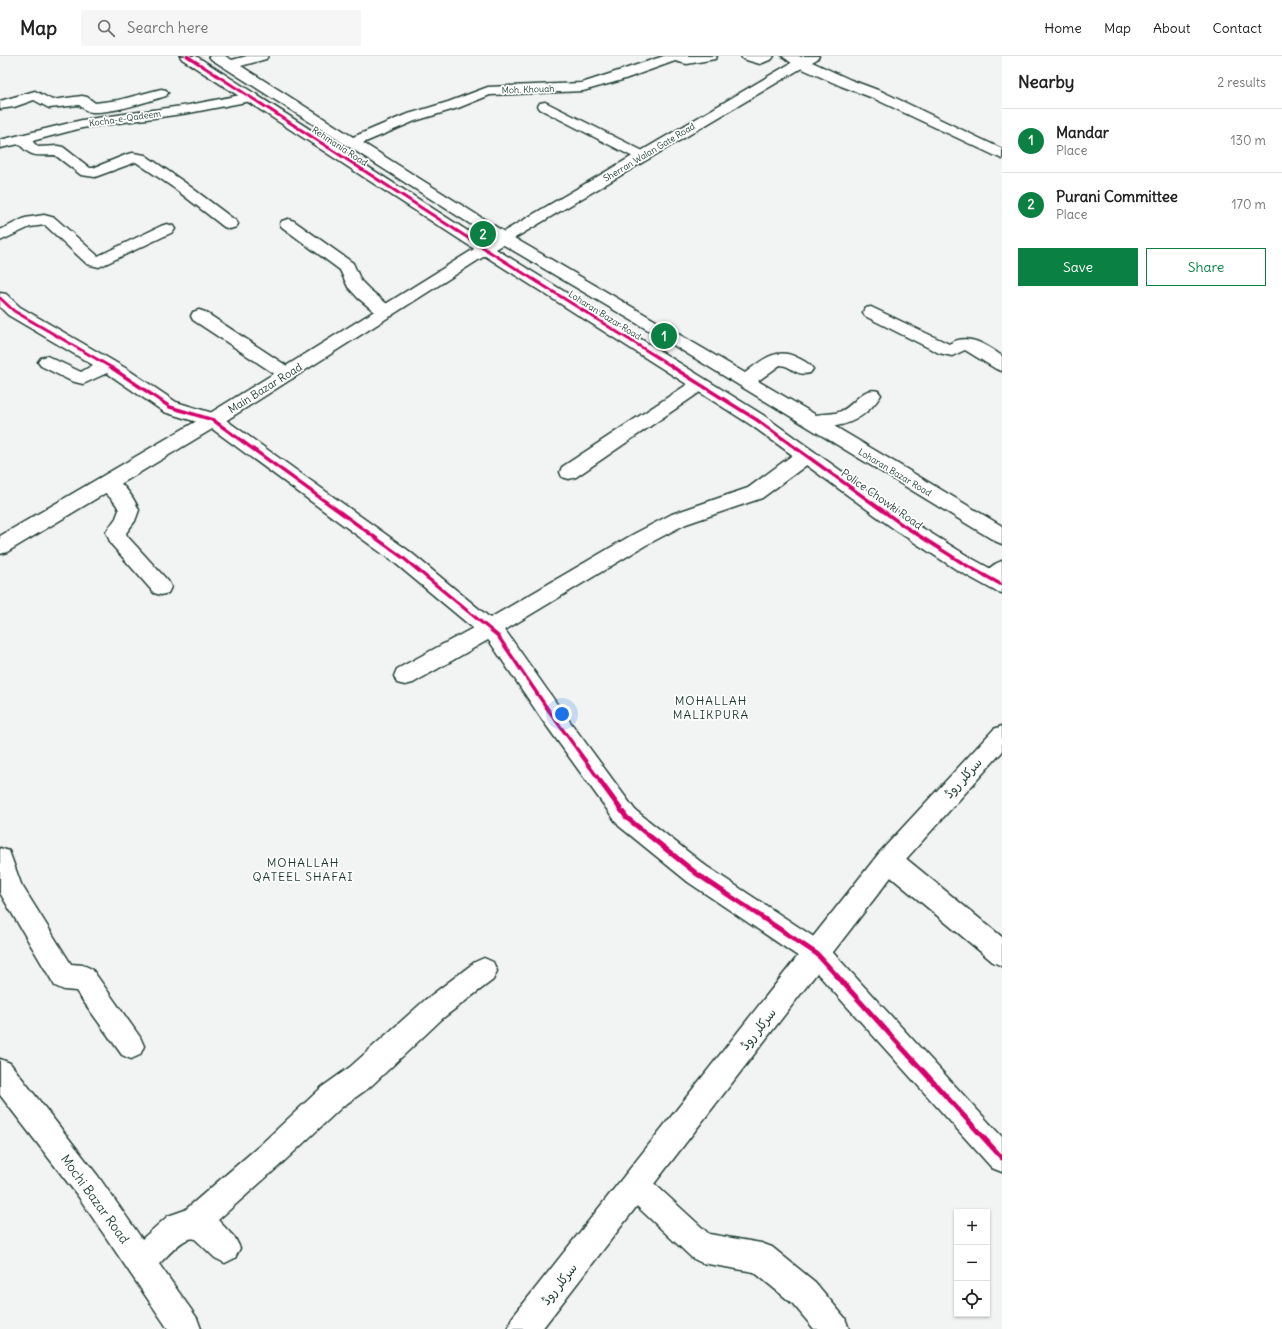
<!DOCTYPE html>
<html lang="en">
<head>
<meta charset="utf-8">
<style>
	:root { --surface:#fff; --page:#f6f6f6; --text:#222; --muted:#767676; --line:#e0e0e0; --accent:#0b8043 }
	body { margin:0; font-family:Delius,"Playpen Sans Arabic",sans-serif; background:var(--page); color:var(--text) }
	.controls { position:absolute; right:12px; bottom:12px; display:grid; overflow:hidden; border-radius:0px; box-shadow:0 1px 3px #0004 }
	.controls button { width:36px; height:36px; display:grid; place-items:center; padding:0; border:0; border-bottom:1px solid var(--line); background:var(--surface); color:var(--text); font:20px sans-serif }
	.you { position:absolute; left:562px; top:658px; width:14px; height:14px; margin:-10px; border:3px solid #fff; border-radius:50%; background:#1a73e8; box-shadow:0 0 0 6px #1a73e833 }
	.badge { display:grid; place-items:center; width:26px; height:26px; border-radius:50%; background:var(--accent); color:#fff; font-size:13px; font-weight:700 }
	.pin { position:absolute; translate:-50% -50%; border:2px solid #fff; box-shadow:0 1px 4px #0006 }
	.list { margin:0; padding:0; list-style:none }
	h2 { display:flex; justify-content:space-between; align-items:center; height:52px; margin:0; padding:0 16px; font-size:17px }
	h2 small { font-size:13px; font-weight:400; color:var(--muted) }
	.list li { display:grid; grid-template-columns:26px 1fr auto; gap:12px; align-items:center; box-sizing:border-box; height:64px; padding:0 16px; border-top:1px solid var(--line) }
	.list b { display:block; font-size:15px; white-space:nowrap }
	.list p { margin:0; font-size:13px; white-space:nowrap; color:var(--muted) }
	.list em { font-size:13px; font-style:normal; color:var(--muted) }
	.actions { display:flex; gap:8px; padding:12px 16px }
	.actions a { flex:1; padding:9px 0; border:1px solid var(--accent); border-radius:0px; text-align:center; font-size:14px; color:var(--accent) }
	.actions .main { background:var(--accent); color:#fff }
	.icon { flex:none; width:22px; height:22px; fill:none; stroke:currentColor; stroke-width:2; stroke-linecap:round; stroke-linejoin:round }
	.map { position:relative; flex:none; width:1002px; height:1273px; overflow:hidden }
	header { display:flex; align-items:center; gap:24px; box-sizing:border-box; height:56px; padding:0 20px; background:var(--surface); border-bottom:1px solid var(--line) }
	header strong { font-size:19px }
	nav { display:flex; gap:22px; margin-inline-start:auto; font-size:14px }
	.search { width:280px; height:36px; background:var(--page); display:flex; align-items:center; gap:10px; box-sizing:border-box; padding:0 14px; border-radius:0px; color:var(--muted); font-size:15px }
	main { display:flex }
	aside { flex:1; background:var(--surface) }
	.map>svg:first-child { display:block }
</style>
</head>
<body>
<header>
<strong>Map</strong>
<div class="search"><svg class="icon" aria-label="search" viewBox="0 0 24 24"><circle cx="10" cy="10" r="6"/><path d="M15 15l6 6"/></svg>Search here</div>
<nav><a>Home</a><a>Map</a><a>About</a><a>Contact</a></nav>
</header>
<main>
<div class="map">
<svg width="1002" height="1273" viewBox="0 0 1002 1273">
	<rect width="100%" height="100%" fill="#f2f3f3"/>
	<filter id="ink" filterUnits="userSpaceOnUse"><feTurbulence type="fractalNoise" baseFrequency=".025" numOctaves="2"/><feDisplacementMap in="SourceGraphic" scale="8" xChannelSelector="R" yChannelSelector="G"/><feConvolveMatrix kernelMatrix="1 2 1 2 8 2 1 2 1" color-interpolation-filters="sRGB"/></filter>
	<g filter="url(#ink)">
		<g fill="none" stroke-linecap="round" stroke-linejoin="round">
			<defs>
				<path id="minor" d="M209,0H225L232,4L247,0H268L266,3L241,10L353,81L405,59L448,46L488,31L582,27L664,0H717L715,3L687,8L675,5L622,24L583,35L490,39L458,52L415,65L363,87L509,179L745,317C762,304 777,290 798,302C804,305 809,307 813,313L810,317C795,321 792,309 780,309L758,325L816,359C824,357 834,359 841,355C855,349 862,330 878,335L881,339C871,355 853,369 834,370L1002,470V488L995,485L660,281L497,185L211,3Z
					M741,0H774L772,3L760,8L743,3Z
					M782,0H799L851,24L883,36L1002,93V103L873,42L841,30L796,10Z
					M161,33L166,34L168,37L166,40C145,46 114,57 92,56C87,56 83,52 79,49L49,52L34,44L14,51L0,53V45L35,35L52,44L82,40L87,41L95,47L119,44Z
					M251,37L256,38L258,41L256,44L189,57L82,72L32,85L38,91L58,90L63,91L90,112H93L128,98L133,97L145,99L184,126L236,165L238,168L236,171L230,173L224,171L174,132L136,106L95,121L81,119L55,99C36,99 32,102 19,88L0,92V84L82,64L189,49Z
					M545,46L647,97L649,100L647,103L642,104L637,103L540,53L538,50L540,47Z
					M44,159L55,162L98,200L161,170L167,168L173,170L175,173L173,176L99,211L87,208L45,169L30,171L0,185V174L25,162Z
					M288,163L294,165L353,207L361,225L370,234L392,252L394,256L392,260L386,261L380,260L358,242L348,231L340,214L282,171L280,168L282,165Z
					M0,237L6,238L20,251L127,313L176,346L219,359L409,495L490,562L632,479L672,458L748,432L798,395L805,393L812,395L814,400L812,405L762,442L686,468L646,489L505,574L557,648L635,754L706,810L826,889L1002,1081V1116L992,1112L808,907L688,826L619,770L541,662L490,586L488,584L413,627L405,629L397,627L394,620L397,613L473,572L395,507L207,369L164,356L107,317L83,328L71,325L41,310L38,306L41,302L47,300L81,316L93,309L8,259L0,251Z
					M871,251L949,288C968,276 986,289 1002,300V315L996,313L965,294L952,300L939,297L865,260L863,256L865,252Z
					M199,254L205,256L293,314L296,318L293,322L287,324L281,322L193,264L191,260L193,256Z
					M700,322L706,324L709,328L706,332L576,421L569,423L562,421L560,416L562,411L694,324Z
					M107,420C122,424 133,440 139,454L135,465L126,477L127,480L168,525L171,531L168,537L161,539L154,537L111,488L106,476L116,462L119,454C115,443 103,437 97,427L100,422Z
					M1002,505V526C997,531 992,531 985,529L982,523C986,514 993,508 1002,505Z
					M0,792L9,795L21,828L71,908L83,909L92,913L140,981L144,990L140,999L131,1003L122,999L76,935L64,934L55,930L0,837Z
					M889,792L898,796L1002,881V910L993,906L880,812L877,804L880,796Z
					M484,902L493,906L497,915L493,924L443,962L370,1031L342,1051L278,1111L218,1164L235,1182L240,1192L235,1202L225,1207L215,1202L195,1183C184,1179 167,1201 159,1208L197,1262L201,1273H168L78,1140L0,1039V1003L10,1007L98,1120L142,1183L168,1160L185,1154L258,1091L322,1031L350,1011L425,944L475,906Z
					M635,1115L645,1119L709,1178L761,1187L772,1191L815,1226L845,1262L849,1273H814L793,1248L754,1216L702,1207L692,1202L625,1139L621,1129L625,1119Z"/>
				<path id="tertiary" d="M180,0H196L491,190L763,359L911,465L971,502L1002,519V537L995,535L957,514L897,475L751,369L479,196L182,3Z"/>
				<path id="secondary" d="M803,0H819L817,3L491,196L219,369L7,496L0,498V480L207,359L479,190Z
					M1002,670V696L898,812L542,1273H508L512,1262L880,796L994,673Z"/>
			</defs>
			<use href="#minor" stroke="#1f3d34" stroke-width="3"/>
			<use href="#tertiary" stroke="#1f3d34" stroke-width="3"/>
			<use href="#secondary" stroke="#1f3d34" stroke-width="3"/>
			<use href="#minor" fill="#fff" fill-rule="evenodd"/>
			<use href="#tertiary" fill="#fff" fill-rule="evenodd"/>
			<use href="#secondary" fill="#fff" fill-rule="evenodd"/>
			<defs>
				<path id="cycleway-far2" d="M187,0L485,193L676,313
					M0,242L14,255L114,313"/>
				<path id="cycleway-far1" d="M112,312L170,351L213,364L402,501L498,580L549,655L601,726
					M674,312L757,364L904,470L964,508L1002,529"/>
				<path id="cycleway" d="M600,725L627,762L697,818L817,898L1002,1102"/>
			</defs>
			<use href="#cycleway-far2" stroke="#fff" stroke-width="4.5"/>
			<use href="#cycleway-far1" stroke="#fff" stroke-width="6"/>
			<use href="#cycleway" stroke="#fff" stroke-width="8"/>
			<use href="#cycleway-far2" stroke="#d6006c" stroke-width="3"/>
			<use href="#cycleway-far1" stroke="#d6006c" stroke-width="3.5"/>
			<use href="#cycleway" stroke="#d6006c" stroke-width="5"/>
		</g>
	</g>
	<g text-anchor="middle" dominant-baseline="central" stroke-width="3.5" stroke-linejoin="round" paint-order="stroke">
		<g font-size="9" fill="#1f3d34" stroke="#fff">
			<text transform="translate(528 33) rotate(-2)">Moh. Khouah</text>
			<text transform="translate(125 62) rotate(-8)">Kocha-e-Qadeem</text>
			<text transform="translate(340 90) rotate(33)">Rehmania Road</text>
			<text transform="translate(649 96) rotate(-31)">Sherran Walan Gate Road</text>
			<text transform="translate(605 259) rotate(32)">Loharan Bazar Road</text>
			<text transform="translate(895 416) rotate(31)">Loharan Bazar Road</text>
		</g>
		<g font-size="11" fill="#1f3d34" stroke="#fff">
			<text transform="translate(265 332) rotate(-32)">Main Bazar Road</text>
			<text transform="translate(882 443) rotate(35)">Police Chowki Road</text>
		</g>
		<g font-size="12" letter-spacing="1" fill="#1f3d34" stroke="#fff">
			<text x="711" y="644">MOHALLAH<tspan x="711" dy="14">MALIKPURA</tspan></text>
			<text x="303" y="806">MOHALLAH<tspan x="303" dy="14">QATEEL SHAFAI</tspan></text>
		</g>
		<g font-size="13" fill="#1f3d34" stroke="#fff">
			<text transform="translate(963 722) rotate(-48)">سرکلر روڈ</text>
			<text transform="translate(758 973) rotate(-52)">سرکلر روڈ</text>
			<text transform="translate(95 1143) rotate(54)">Mochi Bazar Road</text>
			<text transform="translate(559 1228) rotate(-52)">سرکلر روڈ</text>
		</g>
	</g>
</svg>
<div class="controls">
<button>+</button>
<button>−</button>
<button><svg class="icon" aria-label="locate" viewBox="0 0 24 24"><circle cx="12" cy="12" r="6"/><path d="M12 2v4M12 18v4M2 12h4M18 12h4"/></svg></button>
</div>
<div class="you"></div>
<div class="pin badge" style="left:664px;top:280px">1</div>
<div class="pin badge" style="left:483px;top:178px">2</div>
</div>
<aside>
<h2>Nearby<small>2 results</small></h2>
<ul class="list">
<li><span class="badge">1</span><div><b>Mandar</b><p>Place</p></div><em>130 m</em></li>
<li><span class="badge">2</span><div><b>Purani Committee</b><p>Place</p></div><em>170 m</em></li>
</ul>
<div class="actions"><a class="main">Save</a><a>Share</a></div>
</aside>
</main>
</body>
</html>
